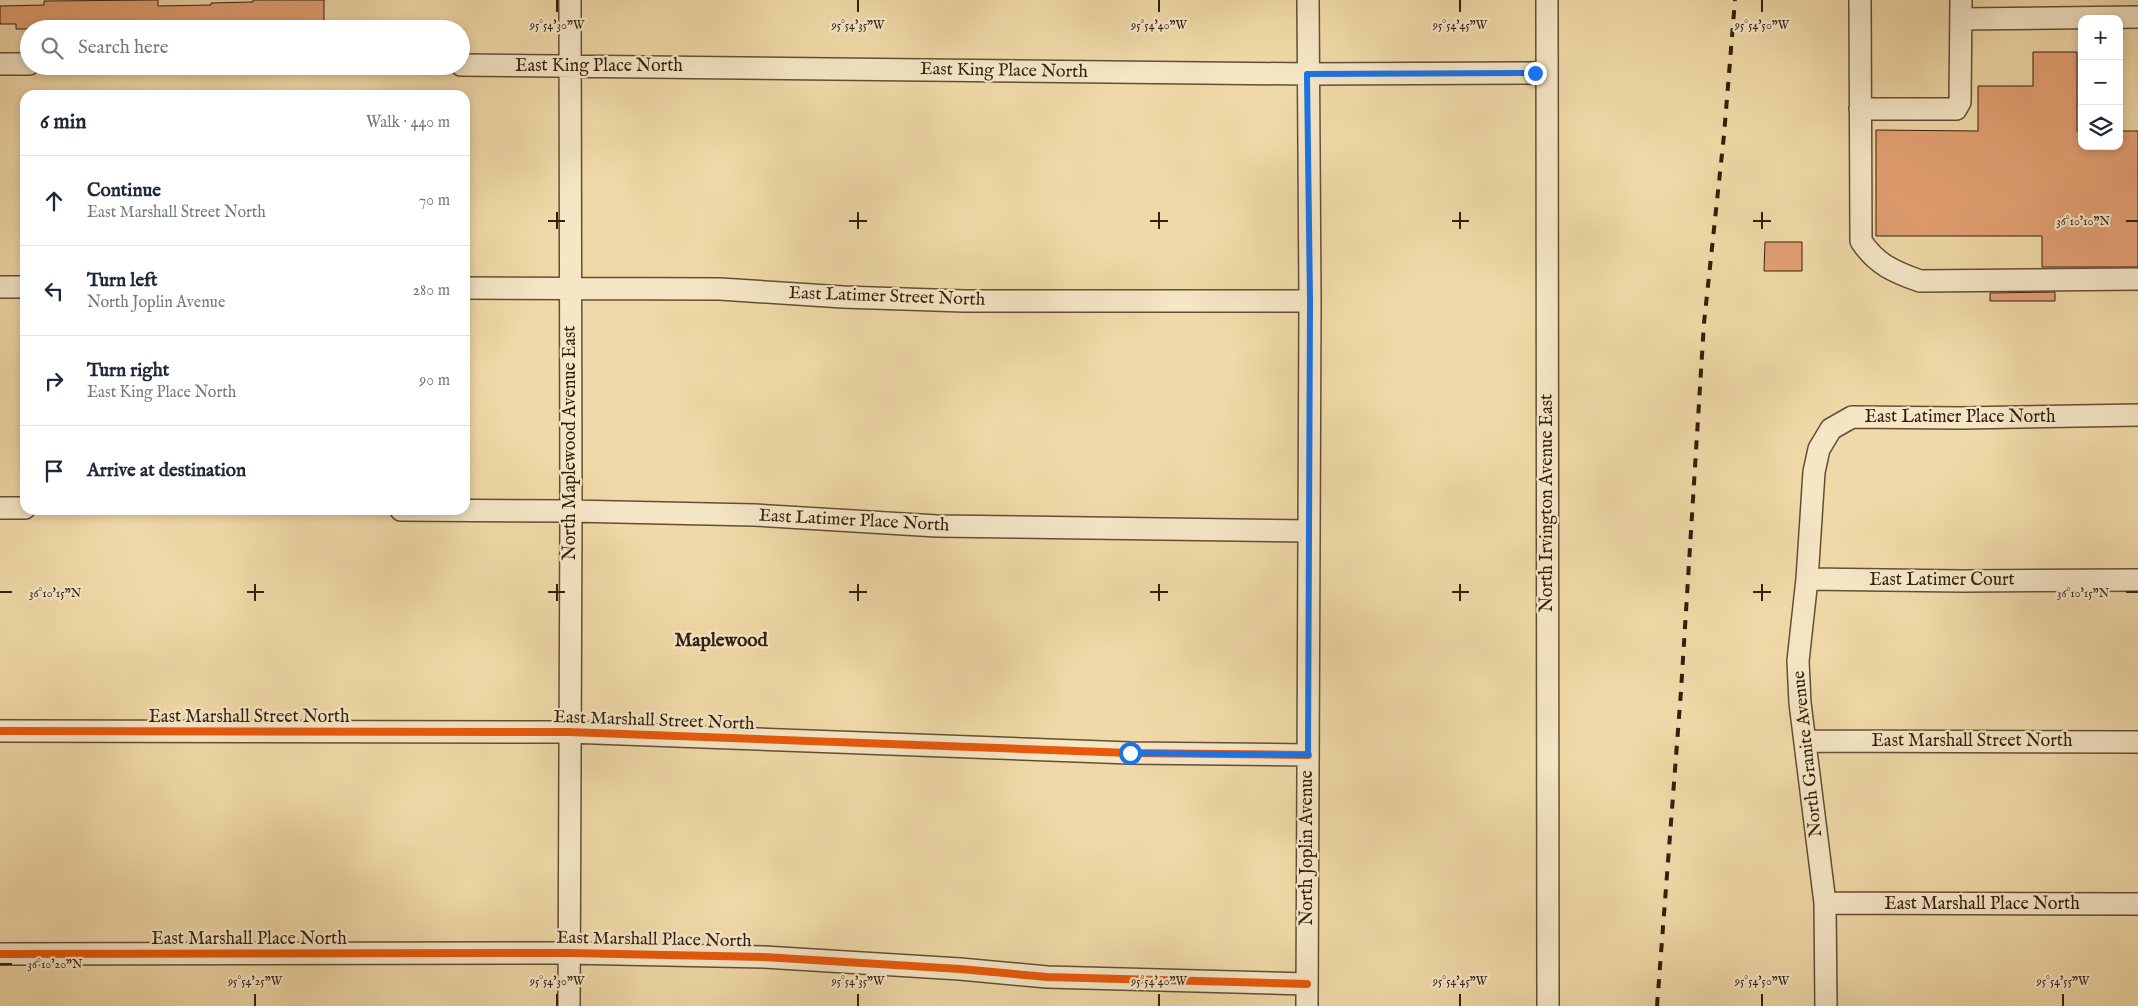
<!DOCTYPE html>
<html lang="en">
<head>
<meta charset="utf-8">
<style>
	:root { --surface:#fff; --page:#f6f6f7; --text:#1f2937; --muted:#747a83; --line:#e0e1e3 }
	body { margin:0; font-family:"IM FELL English",serif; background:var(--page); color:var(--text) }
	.controls { position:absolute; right:15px; top:15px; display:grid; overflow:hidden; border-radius:10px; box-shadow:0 2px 8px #0003 }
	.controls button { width:45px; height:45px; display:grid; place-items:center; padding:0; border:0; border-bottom:1px solid var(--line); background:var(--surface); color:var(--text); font:25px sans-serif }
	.stop { position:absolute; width:15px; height:15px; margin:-11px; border:4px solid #1a73e8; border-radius:50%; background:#fff }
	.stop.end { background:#1a73e8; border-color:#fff; box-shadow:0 1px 5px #0008 }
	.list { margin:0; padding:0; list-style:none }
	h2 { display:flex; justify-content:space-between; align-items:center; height:65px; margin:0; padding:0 20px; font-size:21px }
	h2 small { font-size:16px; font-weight:400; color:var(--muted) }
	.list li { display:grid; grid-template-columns:32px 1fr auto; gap:15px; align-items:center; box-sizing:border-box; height:90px; padding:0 20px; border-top:1px solid var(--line) }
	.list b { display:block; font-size:19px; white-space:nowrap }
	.list p { margin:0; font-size:16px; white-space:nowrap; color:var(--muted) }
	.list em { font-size:16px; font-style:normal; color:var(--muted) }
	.icon { flex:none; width:28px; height:28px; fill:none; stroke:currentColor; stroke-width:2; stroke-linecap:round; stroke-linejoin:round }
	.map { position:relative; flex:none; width:2138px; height:1006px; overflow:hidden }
	.search { position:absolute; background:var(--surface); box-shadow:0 2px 8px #0003; left:20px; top:20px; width:450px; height:55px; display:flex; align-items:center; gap:12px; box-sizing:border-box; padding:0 18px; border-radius:28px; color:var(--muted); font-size:19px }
	.panel { position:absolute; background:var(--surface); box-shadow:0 2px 8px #0003; left:20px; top:90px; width:450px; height:425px; border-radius:15px }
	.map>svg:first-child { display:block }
</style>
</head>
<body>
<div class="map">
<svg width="2138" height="1006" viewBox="0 0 2138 1006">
	<rect width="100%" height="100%" fill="#f0d9a8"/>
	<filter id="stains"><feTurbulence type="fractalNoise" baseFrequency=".004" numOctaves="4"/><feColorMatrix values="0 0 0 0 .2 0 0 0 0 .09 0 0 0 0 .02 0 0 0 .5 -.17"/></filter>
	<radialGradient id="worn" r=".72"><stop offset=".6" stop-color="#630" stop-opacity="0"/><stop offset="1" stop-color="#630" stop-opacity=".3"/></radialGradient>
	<path fill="#e3a073" stroke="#341f0e" d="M158,0V6L211,5V3L253,2V0H324V25H282V29H264V26H253V21H225V25H204V27L183,28V25L168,24L87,27V24H35V29H16V24H0V6L44,5V1Z
		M2033,52H2077V131H2082V146H2119V131H2138V267H2042V236H1876V130L1978,131V86H2033Z
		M1765,242H1802V271H1764Z
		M2055,292V301H1990V293Z"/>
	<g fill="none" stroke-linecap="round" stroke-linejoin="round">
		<defs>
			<path id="minor" d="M1547,0L1548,1006
				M1860,0L1861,241C1876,264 1894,272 1920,281L2138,279
				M1961,19L2138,17
				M0,64H29
				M461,65L1307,74L1546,73
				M1860,109H1956L1960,102L1961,0
				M0,287H25
				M465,288L720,289L843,297L964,301H1310
				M0,508H25
				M401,510L571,511L754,515L937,526L1307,531
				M1807,579L1962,581L2138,580
				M0,731L569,732L1130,753L1308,755
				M1805,741L2138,742
				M1825,903L2138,904
				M0,954L569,953L764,957L960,969L1047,977L1307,984
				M569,1006L571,511L570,0
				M1307,1006L1310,301L1308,0
				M1826,1006L1825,903L1800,703L1798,661L1807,579L1814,472L1819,449L1831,429L1852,417L1962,418L2138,415"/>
		</defs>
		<use href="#minor" stroke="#634e34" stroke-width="24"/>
		<use href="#minor" stroke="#f5e6c6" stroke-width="21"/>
		<path stroke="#341f0e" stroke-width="4" stroke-dasharray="9 9" stroke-linecap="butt" d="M1657,1006L1681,691L1704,323L1724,135L1735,0"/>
		<defs>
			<path id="cycleway" d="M0,731L569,732L1130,753L1308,755
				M0,954L569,953L764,957L960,969L1047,977L1307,984"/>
		</defs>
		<use href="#cycleway" stroke="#f5e6c6" stroke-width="11"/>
		<use href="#cycleway" stroke="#e8590c" stroke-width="8"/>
	</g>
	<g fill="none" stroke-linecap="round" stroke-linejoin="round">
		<path stroke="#1a73e8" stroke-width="6" d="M1130,753L1308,755L1310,301L1307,74L1535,73"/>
	</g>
	<path fill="none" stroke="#341f0e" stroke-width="2" d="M557,0V12M858,0V12M1159,0V12M1460,0V12M1762,0V12M557,212V229M858,212V229M1159,212V229M1460,212V229M1762,212V229M548,221H565M849,221H867M1150,221H1168M1452,221H1469M1753,221H1771M2126,221H2138M255,584V601M557,584V601M858,584V601M1159,584V601M1460,584V601M1762,584V601M0,592H12M247,592H264M548,592H565M849,592H867M1150,592H1168M1452,592H1469M1753,592H1771M2126,592H2138M0,964H12M255,994V1006M557,994V1006M858,994V1006M1159,994V1006M1460,994V1006M1762,994V1006M2063,994V1006"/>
	<g text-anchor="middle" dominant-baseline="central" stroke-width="4.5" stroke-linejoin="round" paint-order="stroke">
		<g font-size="18" fill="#341f0e" stroke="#f5e6c6">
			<text x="599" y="66">East King Place North</text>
			<text transform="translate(1004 71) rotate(1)">East King Place North</text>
			<text transform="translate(887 297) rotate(2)">East Latimer Street North</text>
			<text x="1960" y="417">East Latimer Place North</text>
			<text transform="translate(570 443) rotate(-90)">North Maplewood Avenue East</text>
			<text transform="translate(1547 503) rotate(-90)">North Irvington Avenue East</text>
			<text transform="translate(854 521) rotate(3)">East Latimer Place North</text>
			<text x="1942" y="580">East Latimer Court</text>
			<text x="249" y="717">East Marshall Street North</text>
			<text transform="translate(654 721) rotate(2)">East Marshall Street North</text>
			<text x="1972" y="741">East Marshall Street North</text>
			<text transform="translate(1808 754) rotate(-96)">North Granite Avenue</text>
			<text transform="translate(1307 848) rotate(-90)">North Joplin Avenue</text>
			<text x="1982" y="904">East Marshall Place North</text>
			<text x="249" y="939">East Marshall Place North</text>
			<text transform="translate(654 940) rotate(1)">East Marshall Place North</text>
		</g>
		<g font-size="19" font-weight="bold" fill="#341f0e" stroke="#f5e6c6">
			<text x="721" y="641">Maplewood</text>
		</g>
	</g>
	<g font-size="12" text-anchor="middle" fill="#341f0e" stroke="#f5e6c6" stroke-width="4.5" stroke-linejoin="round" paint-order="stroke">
		<text x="557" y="29">95°54'30"W</text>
		<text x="858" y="29">95°54'35"W</text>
		<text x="1159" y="29">95°54'40"W</text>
		<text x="1460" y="29">95°54'45"W</text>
		<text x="1762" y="29">95°54'50"W</text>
		<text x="2083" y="225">36°10'10"N</text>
		<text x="2083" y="597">36°10'15"N</text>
		<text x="55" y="597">36°10'15"N</text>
		<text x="55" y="968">36°10'20"N</text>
		<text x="255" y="985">95°54'25"W</text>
		<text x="557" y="985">95°54'30"W</text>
		<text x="858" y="985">95°54'35"W</text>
		<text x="1159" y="985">95°54'40"W</text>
		<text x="1460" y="985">95°54'45"W</text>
		<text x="1762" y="985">95°54'50"W</text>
		<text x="2063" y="985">95°54'55"W</text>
	</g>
	<rect width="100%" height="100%" filter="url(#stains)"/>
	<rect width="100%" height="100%" fill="url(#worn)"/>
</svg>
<div class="controls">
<button>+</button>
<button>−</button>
<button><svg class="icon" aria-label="layers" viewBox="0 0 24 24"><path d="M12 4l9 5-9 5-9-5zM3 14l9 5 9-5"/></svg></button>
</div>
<div class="stop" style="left:1130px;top:753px"></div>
<div class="stop end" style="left:1535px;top:73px"></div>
<div class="search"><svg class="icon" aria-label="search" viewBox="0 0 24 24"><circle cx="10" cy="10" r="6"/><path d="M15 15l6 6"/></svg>Search here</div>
<section class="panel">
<h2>6 min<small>Walk · 440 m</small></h2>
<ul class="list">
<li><svg class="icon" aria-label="ahead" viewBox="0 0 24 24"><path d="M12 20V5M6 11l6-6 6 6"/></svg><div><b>Continue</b><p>East Marshall Street North</p></div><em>70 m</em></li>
<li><svg class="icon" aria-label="left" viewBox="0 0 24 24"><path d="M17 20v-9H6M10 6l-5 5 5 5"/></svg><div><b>Turn left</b><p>North Joplin Avenue</p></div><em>280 m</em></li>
<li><svg class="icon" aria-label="right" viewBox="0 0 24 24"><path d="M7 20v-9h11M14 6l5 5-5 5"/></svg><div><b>Turn right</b><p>East King Place North</p></div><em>90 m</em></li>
<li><svg class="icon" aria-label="arrive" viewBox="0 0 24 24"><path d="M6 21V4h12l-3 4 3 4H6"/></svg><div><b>Arrive at destination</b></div></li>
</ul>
</section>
</div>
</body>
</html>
